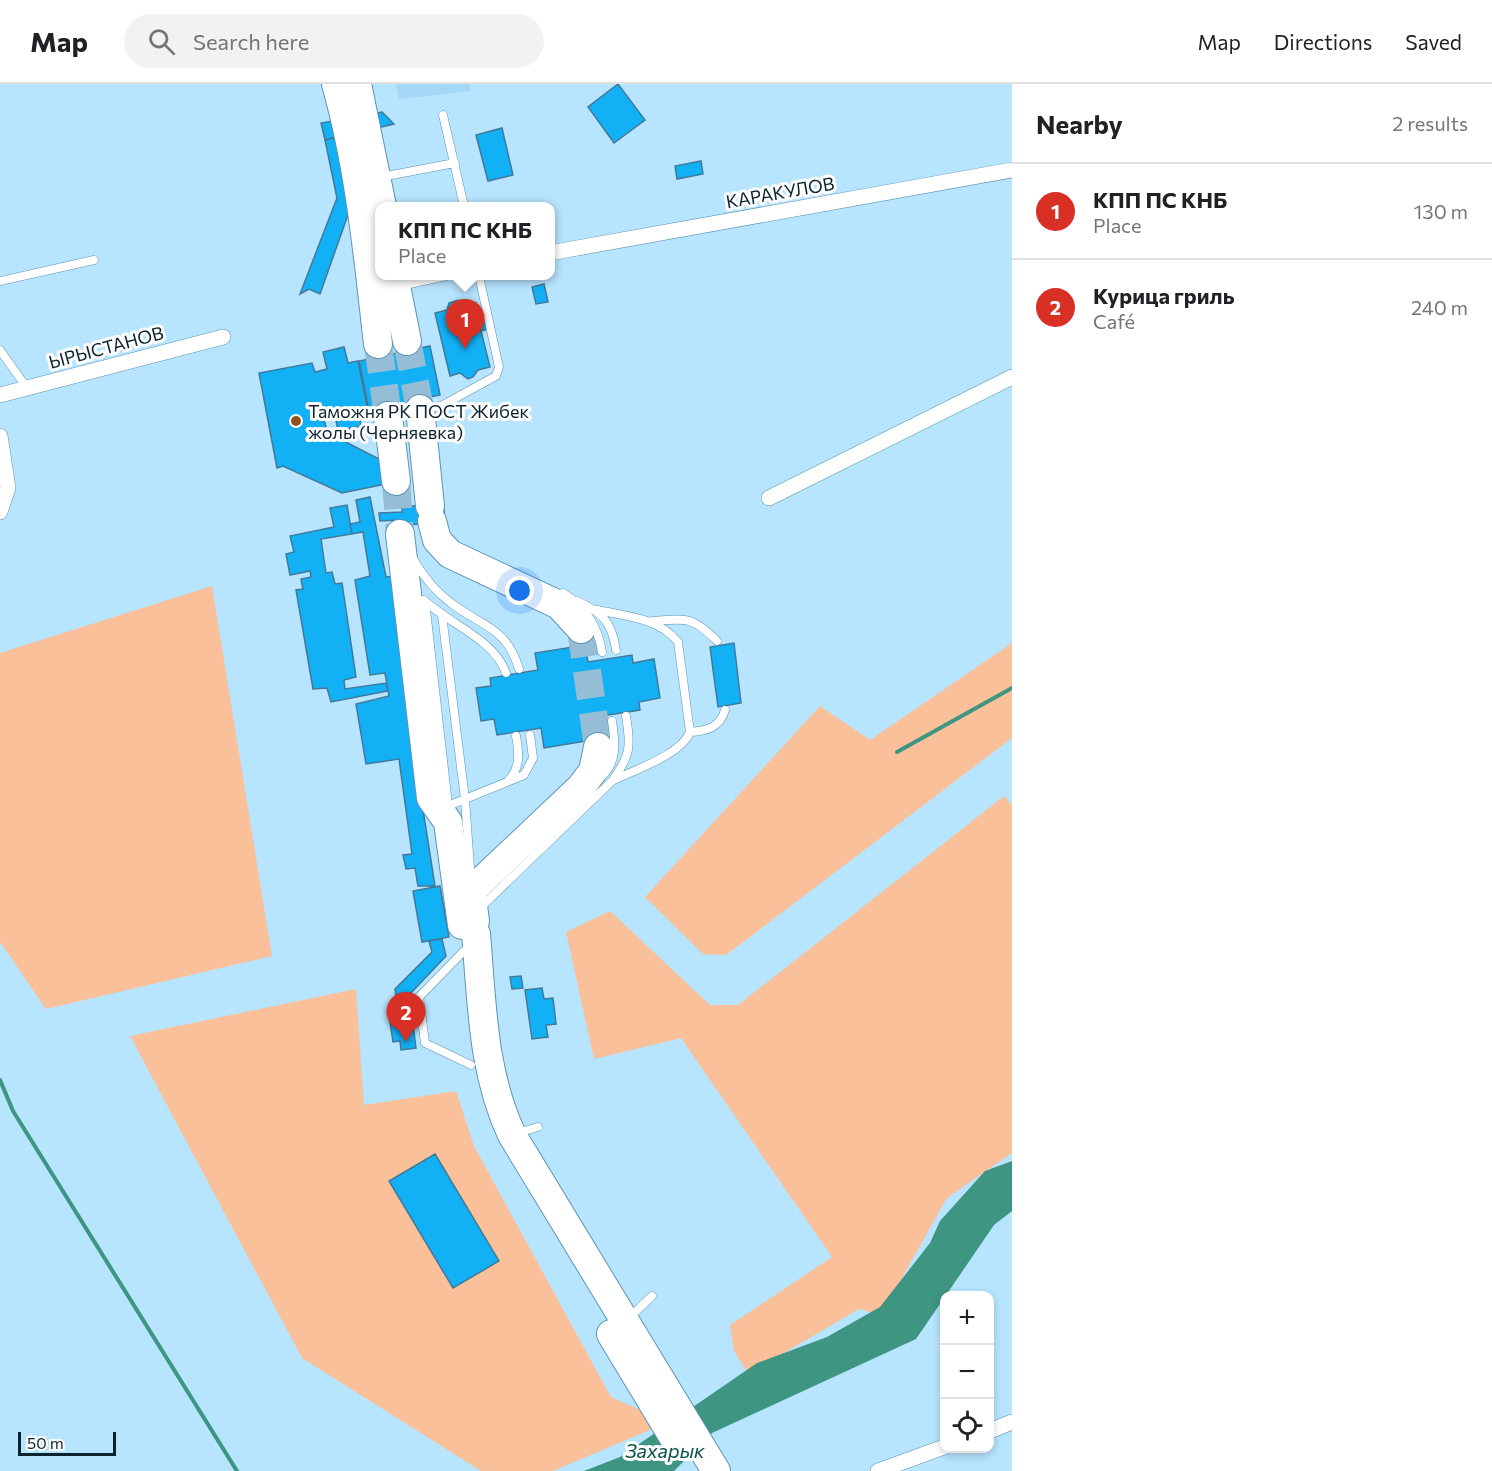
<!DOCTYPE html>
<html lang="en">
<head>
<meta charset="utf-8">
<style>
	:root { --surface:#fff; --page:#f2f2f2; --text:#202124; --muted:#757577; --line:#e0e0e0; --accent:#d93025 }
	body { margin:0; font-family:Commissioner,sans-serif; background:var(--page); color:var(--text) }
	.controls { position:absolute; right:18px; bottom:18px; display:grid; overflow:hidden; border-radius:12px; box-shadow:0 3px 9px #0003 }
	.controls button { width:54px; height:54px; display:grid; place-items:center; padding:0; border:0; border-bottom:2px solid var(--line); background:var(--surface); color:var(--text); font:30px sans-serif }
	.scale { position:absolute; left:18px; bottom:15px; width:98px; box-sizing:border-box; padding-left:6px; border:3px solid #0c232f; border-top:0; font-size:16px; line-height:21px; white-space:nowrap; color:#0c232f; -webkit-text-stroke:4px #fdfdfd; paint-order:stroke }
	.you { position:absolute; left:520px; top:507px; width:21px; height:21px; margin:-15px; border:4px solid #fff; border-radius:50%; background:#1a73e8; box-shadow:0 0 0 9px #1a73e833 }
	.badge { display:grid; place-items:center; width:39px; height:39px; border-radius:50%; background:var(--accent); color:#fff; font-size:20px; font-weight:700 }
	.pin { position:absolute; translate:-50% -50px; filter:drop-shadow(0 2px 3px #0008) }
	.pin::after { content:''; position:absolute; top:32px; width:21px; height:18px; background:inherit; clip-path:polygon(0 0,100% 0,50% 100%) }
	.popup { position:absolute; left:375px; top:118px; width:180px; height:78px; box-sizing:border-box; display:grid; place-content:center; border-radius:12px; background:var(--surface); filter:drop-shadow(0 2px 4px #0005); font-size:20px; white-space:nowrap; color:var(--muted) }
	.popup b { font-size:22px; color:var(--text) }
	.popup::after { content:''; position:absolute; left:50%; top:100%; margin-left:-12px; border:12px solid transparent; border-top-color:var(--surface) }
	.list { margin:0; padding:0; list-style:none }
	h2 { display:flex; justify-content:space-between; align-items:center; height:78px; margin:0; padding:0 24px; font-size:26px }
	h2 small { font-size:20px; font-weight:400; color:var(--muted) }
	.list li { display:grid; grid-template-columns:39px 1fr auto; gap:18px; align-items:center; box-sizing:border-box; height:96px; padding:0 24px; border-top:2px solid var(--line) }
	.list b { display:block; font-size:22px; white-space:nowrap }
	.list p { margin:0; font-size:20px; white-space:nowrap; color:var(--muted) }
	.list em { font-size:20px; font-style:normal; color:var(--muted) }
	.icon { flex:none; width:33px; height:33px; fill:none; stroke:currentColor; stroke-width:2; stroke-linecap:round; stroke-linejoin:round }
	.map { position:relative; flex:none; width:1012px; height:1387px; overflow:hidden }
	header { display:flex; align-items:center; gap:36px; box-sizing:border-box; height:84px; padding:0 30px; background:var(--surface); border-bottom:2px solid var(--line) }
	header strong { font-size:28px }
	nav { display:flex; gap:33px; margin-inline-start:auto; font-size:21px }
	.search { width:420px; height:54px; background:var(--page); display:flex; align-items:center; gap:15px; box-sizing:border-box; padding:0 21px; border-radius:33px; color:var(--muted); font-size:22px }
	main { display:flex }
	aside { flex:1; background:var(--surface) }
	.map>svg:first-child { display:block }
</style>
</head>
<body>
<header>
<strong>Map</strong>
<div class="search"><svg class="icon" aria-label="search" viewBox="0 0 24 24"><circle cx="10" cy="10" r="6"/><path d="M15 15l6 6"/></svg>Search here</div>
<nav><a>Map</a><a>Directions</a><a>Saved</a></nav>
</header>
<main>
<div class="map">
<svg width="1012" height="1387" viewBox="0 0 1012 1387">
	<rect width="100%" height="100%" fill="#b7e4ff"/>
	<path fill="#a5d7f6" d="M396,0H469L470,7L399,15Z"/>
	<path fill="#fac099" d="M212,502L272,872L46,925L0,858V569Z
		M1012,559V654L726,871L703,870L645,813L820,622L870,656Z
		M1004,712L1012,721V1069L947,1114L881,1231L859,1225L748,1290L734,1267L730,1241L832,1173L681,954L594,975L566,848L610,827L710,921H738Z
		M356,905L364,1021L456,1007L474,1062L611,1313L649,1330L657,1343L553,1387H481L302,1274L130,952Z"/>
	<path fill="#3e9581" d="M1012,1077V1127L994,1141L916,1255L712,1349L674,1387H584L620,1373L757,1279L827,1253L880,1223L930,1159L940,1137L985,1087Z"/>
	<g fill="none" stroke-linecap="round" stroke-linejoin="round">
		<path stroke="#3e9581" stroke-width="4" d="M897,668L1012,604
			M0,996L13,1027L237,1387"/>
	</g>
	<path fill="#12b1f5" stroke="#437998" stroke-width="1.5" d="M618,0L645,36L614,59L588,23Z
		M382,28L394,40L325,56L321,39Z
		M502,44L513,91L488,97L476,51Z
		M342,51L355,111L320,210L309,205L300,210L337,114L325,56Z
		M701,77L703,90L677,95L675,82Z
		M544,200L548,218L536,220L532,203Z
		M458,216L463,222L476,219L479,231L484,230L488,245L481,247L490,283L478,286L473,293L468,295L460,289L450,292L435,229L447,226L449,219Z
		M430,262L440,311L369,326L359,277Z
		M344,263L348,279L358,277L368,327L359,329L361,342L338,347L335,331L323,333L328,349L381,376L386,400L342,409L283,382L277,384L259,289L312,279L315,288L327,285L323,268Z
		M370,413L386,493L396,492L408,588L405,611L435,802H418L415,784L406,785L403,771L412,770L399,675L366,680L356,620L389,612L385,589L370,591L355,496L370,492L363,448L352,450L350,440L360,438L356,416Z
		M347,421L352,450L321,455L326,489L332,488L335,500L342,499L356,593L344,596L345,605L386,599L388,607L331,618L327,604L313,605L296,506L303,505L301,495L311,493L310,487L290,491L286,470L294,468L290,452L334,443L330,424Z
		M422,421V426L444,425V431L420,432V440L403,441L402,436L380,437L379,429L402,428V423Z
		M734,559L741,619L718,623L710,563Z
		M585,561L588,578L632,571L633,579L654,575L660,614L639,618L640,626L601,632L605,654L544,664L541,644L497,651L494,635L481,637L476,604L491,602L490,594L538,586L535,569Z
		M440,802L449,853L422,858L413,807Z
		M442,855L446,872L409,911L410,917L397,919L395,905L432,868L429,857Z
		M521,892L523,904L512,905L510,893Z
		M542,904L544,915L553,914L556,940L546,941L548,953L532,955L525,906Z
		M410,917L416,964L401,966L400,957L393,958L388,924L394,923V919Z
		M435,1070L499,1177L453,1204L389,1097Z"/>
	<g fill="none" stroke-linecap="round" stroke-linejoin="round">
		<path stroke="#95bdd5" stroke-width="28" stroke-dasharray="28 14" stroke-linecap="butt" d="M407,257L420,325
			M378,260L388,332
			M396,397L400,450
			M581,545L598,663"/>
		<defs>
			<path id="lane" d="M443,31L464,122
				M381,93L455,79
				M0,197L94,176
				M400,202L446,192
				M0,266L27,304
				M425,325L441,322L496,292L499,283L479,192
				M414,476C423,492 436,508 451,519C482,543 506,542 519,585
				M563,509C585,522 598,542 602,568
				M424,516C449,540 494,555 506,589
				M425,517L448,721
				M577,517C602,528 612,538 616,566
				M597,526C626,532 659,534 678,558L690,648C681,671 634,686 612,697
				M442,531L465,715L471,797
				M652,537C686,535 691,531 717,557
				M690,648C706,647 720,644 725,626
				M602,692C618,677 615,657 612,637
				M508,697C521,683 519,670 516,652
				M448,722L524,691L533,674L530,651
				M479,825L612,697C631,671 631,662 626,632
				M464,867L419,913L425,959L471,981
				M517,1049L538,1043
				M629,1234L652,1212"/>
			<path id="street" d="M555,168L1012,86
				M0,311L223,253
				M0,352L8,404L0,428
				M769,414L1012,293
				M990,1347L1012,1338
				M878,1387L944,1363"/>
			<path id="highway" d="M336,0C360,85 368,173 378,260
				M357,0L382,122
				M394,192L407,257
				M420,325L430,422
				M388,332L396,397
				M432,437L437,456L450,470L559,521L581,545
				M400,450L431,714L448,738L462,841
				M475,837L471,807L581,703L593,687L598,663
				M476,850C482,919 482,987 512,1051L716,1387
				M611,1250L675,1356"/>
		</defs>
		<use href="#lane" stroke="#5d93b3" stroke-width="9"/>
		<use href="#street" stroke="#5d93b3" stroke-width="16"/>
		<use href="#highway" stroke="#5d93b3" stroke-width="30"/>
		<use href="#lane" stroke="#fff" stroke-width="8"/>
		<use href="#street" stroke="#fff" stroke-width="15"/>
		<use href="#highway" stroke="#fff" stroke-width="28"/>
	</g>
	<circle fill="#93521e" stroke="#fdfdfd" stroke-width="2" cx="296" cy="337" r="6"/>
	<g text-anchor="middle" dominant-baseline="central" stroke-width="6" stroke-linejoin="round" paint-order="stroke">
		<g font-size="18" fill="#0c232f" stroke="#fdfdfd">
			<text transform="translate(780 108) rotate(-10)">КАРАКУЛОВ</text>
			<text transform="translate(106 263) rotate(-15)">ЫРЫСТАНОВ</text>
		</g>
		<g font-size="18" fill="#0c232f" stroke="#fdfdfd" text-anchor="start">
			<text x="308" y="327">Таможня РК ПОСТ Жибек<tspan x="308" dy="21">жолы (Черняевка)</tspan></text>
		</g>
		<g font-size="20" font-style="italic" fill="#085446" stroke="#fdfdfd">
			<text x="665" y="1366">Захарык</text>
		</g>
	</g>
</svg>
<div class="controls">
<button>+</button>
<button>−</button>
<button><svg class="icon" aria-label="locate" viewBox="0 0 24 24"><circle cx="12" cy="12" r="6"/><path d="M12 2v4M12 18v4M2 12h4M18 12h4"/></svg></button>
</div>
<div class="scale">50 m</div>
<div class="you"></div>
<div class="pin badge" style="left:465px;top:265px">1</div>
<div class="popup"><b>КПП ПС КНБ</b>Place</div>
<div class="pin badge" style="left:406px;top:958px">2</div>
</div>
<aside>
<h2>Nearby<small>2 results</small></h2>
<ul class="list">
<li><span class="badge">1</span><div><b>КПП ПС КНБ</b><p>Place</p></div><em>130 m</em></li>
<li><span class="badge">2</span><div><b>Курица гриль</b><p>Café</p></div><em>240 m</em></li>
</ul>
</aside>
</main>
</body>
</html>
